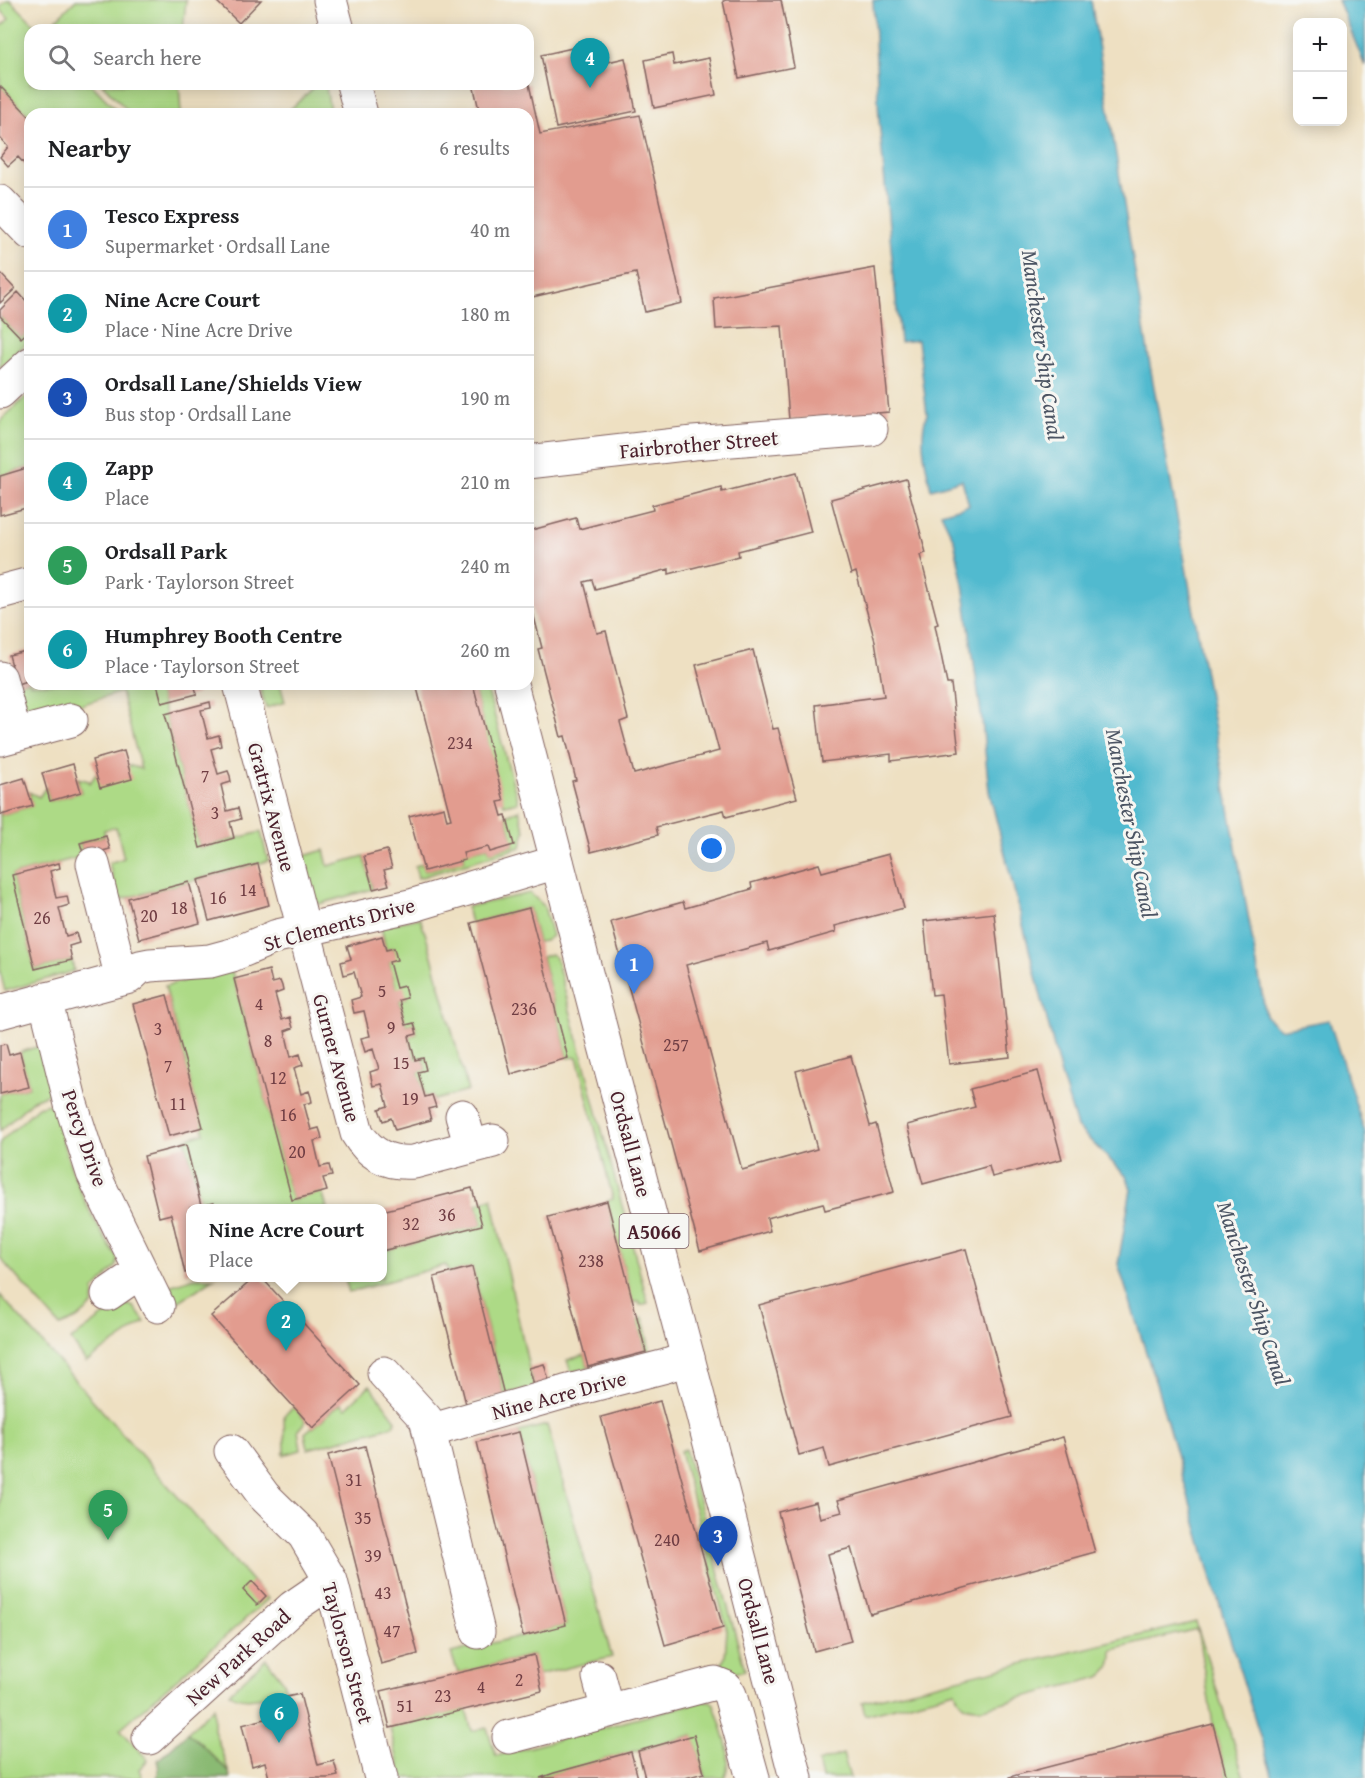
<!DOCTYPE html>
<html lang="en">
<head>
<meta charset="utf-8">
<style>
	:root { --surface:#fff; --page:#f6f6f6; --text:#202124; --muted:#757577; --line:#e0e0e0; --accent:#0b8043 }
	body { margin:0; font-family:"Gentium Book Plus",serif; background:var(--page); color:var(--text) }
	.controls { position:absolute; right:18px; top:18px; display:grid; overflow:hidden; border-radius:12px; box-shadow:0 3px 15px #0003 }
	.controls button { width:54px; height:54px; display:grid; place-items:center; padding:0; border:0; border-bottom:2px solid var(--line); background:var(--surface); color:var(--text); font:30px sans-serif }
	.you { position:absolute; left:712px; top:849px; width:21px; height:21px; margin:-15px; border:4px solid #fff; border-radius:50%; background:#1a73e8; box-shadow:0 0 0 9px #1a73e833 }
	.badge { display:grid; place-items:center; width:39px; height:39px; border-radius:50%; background:var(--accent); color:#fff; font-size:20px; font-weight:700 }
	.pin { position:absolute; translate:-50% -50px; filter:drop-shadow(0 2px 3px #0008) }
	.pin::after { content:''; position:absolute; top:32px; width:21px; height:18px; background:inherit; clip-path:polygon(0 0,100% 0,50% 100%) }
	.popup { position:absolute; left:186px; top:1204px; width:201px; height:78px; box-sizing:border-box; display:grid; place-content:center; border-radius:12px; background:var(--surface); filter:drop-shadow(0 2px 4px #0005); font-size:20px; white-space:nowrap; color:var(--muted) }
	.popup b { font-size:22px; color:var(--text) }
	.popup::after { content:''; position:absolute; left:50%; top:100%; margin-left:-12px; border:12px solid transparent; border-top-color:var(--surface) }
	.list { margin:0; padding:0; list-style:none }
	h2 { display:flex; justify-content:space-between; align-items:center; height:78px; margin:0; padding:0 24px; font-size:26px }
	h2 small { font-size:20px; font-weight:400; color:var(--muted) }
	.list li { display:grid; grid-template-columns:39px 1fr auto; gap:18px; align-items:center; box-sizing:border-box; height:84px; padding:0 24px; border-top:2px solid var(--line) }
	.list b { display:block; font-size:22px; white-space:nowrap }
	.list p { margin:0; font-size:20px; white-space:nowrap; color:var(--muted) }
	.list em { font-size:20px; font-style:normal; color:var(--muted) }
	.icon { flex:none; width:33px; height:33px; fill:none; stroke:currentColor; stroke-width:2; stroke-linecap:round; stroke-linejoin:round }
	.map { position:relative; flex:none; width:1365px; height:1778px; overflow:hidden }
	.search { position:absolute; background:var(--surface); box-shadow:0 3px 15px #0003; left:24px; top:24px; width:510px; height:66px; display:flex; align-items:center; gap:15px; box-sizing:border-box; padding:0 21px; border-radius:18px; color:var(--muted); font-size:22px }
	.panel { position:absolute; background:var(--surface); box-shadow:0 3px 15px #0003; left:24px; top:108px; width:510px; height:582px; border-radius:18px }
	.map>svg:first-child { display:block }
</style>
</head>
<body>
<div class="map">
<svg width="1365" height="1778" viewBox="0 0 1365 1778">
	<rect width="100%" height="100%" fill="#f6f6f2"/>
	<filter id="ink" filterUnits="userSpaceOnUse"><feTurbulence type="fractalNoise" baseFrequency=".0167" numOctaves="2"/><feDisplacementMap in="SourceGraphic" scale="12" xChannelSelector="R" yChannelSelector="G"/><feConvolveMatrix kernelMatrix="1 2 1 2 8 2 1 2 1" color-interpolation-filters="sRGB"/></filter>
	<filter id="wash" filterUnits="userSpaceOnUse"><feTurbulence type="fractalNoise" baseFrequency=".008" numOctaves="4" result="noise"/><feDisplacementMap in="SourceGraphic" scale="24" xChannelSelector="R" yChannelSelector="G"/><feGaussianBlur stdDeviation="1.35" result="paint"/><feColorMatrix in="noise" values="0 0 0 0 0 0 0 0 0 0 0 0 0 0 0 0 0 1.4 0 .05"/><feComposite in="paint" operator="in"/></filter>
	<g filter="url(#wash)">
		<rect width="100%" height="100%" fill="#eee0c2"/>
		<path fill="#adda86" stroke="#7c7c58" stroke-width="1.5" d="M8,0H10L40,30H30V84H91L120,114H30V117L0,86V27L9,19L0,9V7Z
			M76,0H186L183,30H49L47,28Z
			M102,84H179L181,114H131Z
			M318,84H323L326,87L330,111L327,114H285Z
			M0,316L21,338L30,330V340L0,367Z
			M30,393V467L0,476V421Z
			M30,680V684H157L200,848L261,832L268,861L118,900L109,863L124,858L116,827L104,830L105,836L80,843L84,856L12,875L35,969L72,960L74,971L5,991L0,972V811L1,815L32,806L29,792L39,797L46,787L50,801L81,792L77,778L89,781L90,783L96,774L128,765L141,769L121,692C92,701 62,713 32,713L25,705L17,684Z
			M275,684H280L285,702L266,708L260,688Z
			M473,684H486L518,802L504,805Z
			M519,810L525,831L521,847L418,878L415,866L422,864L424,871L465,860L463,853L488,847L490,852L514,845L506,815Z
			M324,850L328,866L364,856L373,889L319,904L312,900L301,857Z
			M530,893L544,906L552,936L545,941L538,942L529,908L471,923L467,907Z
			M420,918L429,945L468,1091L434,1100L432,1095L425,1097L418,1072L426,1070L423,1058L415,1060L409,1036L417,1034L414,1023L406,1025L399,1000L407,998L396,988L389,962L395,954L394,948L386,950L381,926Z
			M551,954L556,958L648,1303L640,1305L639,1301L633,1303L607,1201L613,1199L577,1057L568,1058L542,957Z
			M231,968L292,1200L322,1192L327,1208H215L213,1203L201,1206L185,1139L204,1133L165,986Z
			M40,1046L51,1093L33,1100L0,1131V1094L29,1087L20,1052Z
			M53,1103C58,1118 60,1134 65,1149C77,1188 94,1225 118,1258L116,1267L94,1290L93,1305L77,1319L60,1326L0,1258V1142L38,1107Z
			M492,1198L529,1368L535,1388L504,1394L472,1267L449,1273L446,1265L349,1292L345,1278H382V1251L482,1225L477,1204Z
			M195,1278H215L178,1302L169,1286Z
			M0,1295L268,1599L120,1729L148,1760L139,1769L142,1778H0Z
			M126,1304L134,1307L145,1322L86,1362L71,1340L119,1305Z
			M643,1318L650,1352L571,1372L567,1360L585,1355L588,1367L646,1352L638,1320Z
			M370,1385L396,1420L393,1426L308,1449L305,1433L312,1427L313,1428L341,1403L346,1408Z
			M294,1407L306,1421L298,1430L301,1450L284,1455L283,1454L285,1451L284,1415Z
			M547,1425L612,1657L538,1675L533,1655L458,1673L451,1653L566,1625L519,1432Z
			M685,1449L745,1670L734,1673L721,1665L725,1657L727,1630L680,1451Z
			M1196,1622L1244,1778H1227L1213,1724L1197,1629L1112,1650C1112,1662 1111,1670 1100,1677L982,1708C966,1708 960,1707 955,1691L865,1715L862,1702Z
			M266,1659L284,1682L285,1690C269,1695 245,1705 229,1693Z
			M703,1701H710L714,1704C721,1728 735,1755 724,1778H706L693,1735L537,1778H402L390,1728L466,1709L472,1731L487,1728L496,1756Z
			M214,1707V1730L229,1772L198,1741L187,1733Z
			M843,1754L850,1778H822L818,1762Z"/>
		<path fill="#8aba73" stroke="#6a6c4f" stroke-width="1.5" d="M187,1733L198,1741L229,1772L230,1778H157L159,1767L157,1761Z"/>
		<path fill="#51bacf" stroke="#4e6c7d" stroke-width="1.5" d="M873,0H1091L1150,365L1266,1016L1280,1029L1329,1020L1365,1133V1778H1273L1216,1593L1157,1387L1118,1264L1131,1189L1127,1177L1077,1127L1061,1075L989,791L982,721L963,584L954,540L941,513L969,505L962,480L931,489C926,466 918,437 927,414L918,340L900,342L879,120Z
			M1338,0H1365V66Z"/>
		<g id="blocks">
			<path fill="#e29c8f" d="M215,0H261L239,23Z
				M726,0H781L794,67L739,78L723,1Z
				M590,44L595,65L625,58L636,111L556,128L541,55Z
				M672,54L674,65L709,58L716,95L654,108L645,60Z
				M473,84H529L540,134L640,115L682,303L645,312L636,273L528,298V114H480Z
				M0,86L30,117V170L18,157L8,166L0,157L8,147L0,138Z
				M875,268L889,412L789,420L782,326L716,329L714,298Z
				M0,273L15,289L0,303Z
				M18,292L30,305V330L21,338L0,316V310Z
				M30,467V507L0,515V476Z
				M796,473L811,532L738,551L739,556L669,574V569L595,589L592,580L584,582L597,633L606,631L628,719L620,722L634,774L719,751L696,665L753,650L773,729L778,728L797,798L726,817L724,810L656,827L658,835L591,852L572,781L576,780L565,736L561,737L538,649L542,648L531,605L528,606V531L576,518L579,529L653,510L652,505L721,487L722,492Z
				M906,479L926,553L920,555L938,624L935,625L947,684H951L959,752L891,761V754L822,762L816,705L884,696L875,641L856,572L851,574L831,499Z
				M30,650V680L17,684L9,655Z
				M157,684H194L197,694L162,703Z
				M416,684H473L504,801L498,802L502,816L506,815L514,845L490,852L488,847L463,853L465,860L424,871L409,816L444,807L447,820L451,819Z
				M210,702L211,708L201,710L208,738L219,735L221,746L211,749L218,774L228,771L230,776L231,782L221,785L227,811L238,808L241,819L230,822L234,838L200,848L165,714Z
				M124,751L132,779L100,788L92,760Z
				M73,764L81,792L50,801L42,773Z
				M24,778L33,806L1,815L0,785Z
				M106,836L110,849L84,856L80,843Z
				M387,850L392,868L384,870L389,885L373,889L364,856Z
				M889,854L904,908L835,926L836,932L769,951L767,943L686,965L742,1170L817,1149L796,1071L851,1056L870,1126L876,1124L894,1192L825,1210L823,1203L767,1218L770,1231L700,1251L611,922L683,902L685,908L752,889L751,883L819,864L822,872Z
				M59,863L60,868L50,871L56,898L67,896L69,905L59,908L66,936L76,933L79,943L69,946L72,960L35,969L12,875Z
				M258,864L269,905L209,921L198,880Z
				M189,882L200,923L139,939L128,898Z
				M529,908L568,1058L511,1074L471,923Z
				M994,913L1010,1057L949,1064L941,994L932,995L924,921Z
				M382,936L386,950L394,948L397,960L389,962L396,988L404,986L407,998L399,1000L406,1025L414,1023L417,1034L409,1036L415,1060L423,1058L426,1070L418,1072L425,1097L432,1095L436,1107L428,1109L431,1120L395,1130L391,1118L383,1121L379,1109L388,1106L382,1084L373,1086L370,1072L379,1069L373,1049L365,1052L361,1038L370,1036L364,1011L354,1013L351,1000L361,997L354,972L344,975L341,962L351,959L347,946Z
				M269,970L272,983L280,981L282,986L283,991L275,994L282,1020L290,1017L293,1028L285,1031L291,1057L300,1054L303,1065L294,1068L301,1094L309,1091L311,1097L312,1102L304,1104L311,1130L319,1128L321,1134L322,1139L314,1141L320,1167L329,1165L332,1176L323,1178L327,1191L292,1200L234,979Z
				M167,995L203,1127L169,1136L133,1004Z
				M6,1044L9,1055L20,1052L29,1087L0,1094V1045Z
				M1038,1071L1062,1159L992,1177L989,1166L923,1184L907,1125L975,1107L970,1089Z
				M186,1145L201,1206L213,1203L215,1208H190V1272L185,1273L171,1214L159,1217L144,1156Z
				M472,1188L482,1225L382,1251V1211Z
				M607,1201L646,1352L588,1367L548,1217Z
				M966,1249L1012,1417L829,1467L824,1448L799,1455L759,1305Z
				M472,1267L504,1395L466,1404L434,1277Z
				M254,1278H262L360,1385L313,1428L211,1316Z
				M544,1364L550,1384L535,1388L529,1368Z
				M660,1401L723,1628L665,1645L601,1417Z
				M519,1432L566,1625L523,1636L477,1442Z
				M1063,1437L1095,1552L870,1614L851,1548L828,1554L851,1641L814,1651L778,1512L816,1502L820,1518L842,1512L838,1500Z
				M365,1446L418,1654L381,1664L328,1455Z
				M252,1581L266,1596L257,1605L243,1590Z
				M534,1655L542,1691L390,1728L381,1691Z
				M300,1694L318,1765L334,1761L338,1776L328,1778H269L265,1762L252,1766L242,1725L273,1717L269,1701Z
				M1213,1724L1227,1778H1009V1777Z
				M694,1735L704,1773L685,1778H645L638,1751Z
				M631,1752L638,1778H540L554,1773Z"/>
		</g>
	</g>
	<g filter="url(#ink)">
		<use href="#blocks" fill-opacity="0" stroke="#836360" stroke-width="1.5"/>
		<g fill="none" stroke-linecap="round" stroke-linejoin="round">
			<defs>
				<path id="minor" d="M0,202L30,233
					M0,392L30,364
					M528,462L693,443L871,429
					M0,592L30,584
					M0,678L15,735
					M240,684L357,1133C370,1155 389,1164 414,1162L493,1141
					M0,739L71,720
					M93,864L122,979
					M45,999L71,1104L93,1173L158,1306
					M0,1012L129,977L140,967L150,965L210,961L232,955L277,936L414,905L557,862
					M462,1116L471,1147
					M108,1294L140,1272
					M384,1373L426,1419L478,1632
					M429,1431L565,1392L666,1366L688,1358
					M231,1451L264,1496L304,1535L331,1581L381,1778
					M599,1677L608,1711
					M509,1737L715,1683L725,1687L730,1695L753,1778
					M149,1738L293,1607L331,1581"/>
				<path id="major" d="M330,0L338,30
					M353,84L361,114
					M511,684L605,1046L688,1358L796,1778"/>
			</defs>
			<use href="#minor" stroke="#836360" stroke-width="35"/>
			<use href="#major" stroke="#836360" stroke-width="35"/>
			<use href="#minor" stroke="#fff" stroke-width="33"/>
			<use href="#major" stroke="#fff" stroke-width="33"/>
		</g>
	</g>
	<g text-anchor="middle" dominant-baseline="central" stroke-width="6" stroke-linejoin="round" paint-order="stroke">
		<g font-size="18" fill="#703e44">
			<text x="460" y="742">234</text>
			<text x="205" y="775">7</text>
			<text x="215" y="812">3</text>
			<text x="248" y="889">14</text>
			<text x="218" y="897">16</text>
			<text x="179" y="907">18</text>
			<text x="149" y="915">20</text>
			<text x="42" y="917">26</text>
			<text x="382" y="990">5</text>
			<text x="259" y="1003">4</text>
			<text x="524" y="1008">236</text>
			<text x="391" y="1027">9</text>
			<text x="158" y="1028">3</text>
			<text x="268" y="1040">8</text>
			<text x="676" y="1044">257</text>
			<text x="401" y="1062">15</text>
			<text x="168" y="1065">7</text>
			<text x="278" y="1077">12</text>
			<text x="410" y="1098">19</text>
			<text x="178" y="1103">11</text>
			<text x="288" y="1114">16</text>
			<text x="297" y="1151">20</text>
			<text x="447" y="1214">36</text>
			<text x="411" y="1223">32</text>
			<text x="591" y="1260">238</text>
			<text x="354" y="1479">31</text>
			<text x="363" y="1517">35</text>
			<text x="667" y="1539">240</text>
			<text x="373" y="1555">39</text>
			<text x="383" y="1592">43</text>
			<text x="392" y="1630">47</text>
			<text x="519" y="1679">2</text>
			<text x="481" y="1686">4</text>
			<text x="443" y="1695">23</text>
			<text x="405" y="1705">51</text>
		</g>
		<rect fill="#f6f6f2" stroke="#7e6067" stroke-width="1.5" x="619.5" y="1214" width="69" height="34" rx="4.5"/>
		<g font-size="20" font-weight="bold" fill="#4a1f2b">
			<text x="654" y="1231">A5066</text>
		</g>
		<g font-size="21" fill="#4a1f2b" stroke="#f6f6f2">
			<text transform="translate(699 444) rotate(-5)">Fairbrother Street</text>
			<text transform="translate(272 807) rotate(75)">Gratrix Avenue</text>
			<text transform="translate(339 924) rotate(-15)">St Clements Drive</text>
			<text transform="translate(337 1058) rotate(75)">Gurner Avenue</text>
			<text transform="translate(85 1138) rotate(71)">Percy Drive</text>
			<text transform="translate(631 1144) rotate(75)">Ordsall Lane</text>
			<text transform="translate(559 1395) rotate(-15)">Nine Acre Drive</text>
			<text transform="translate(759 1631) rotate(75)">Ordsall Lane</text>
			<text transform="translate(348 1653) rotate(75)">Taylorson Street</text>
			<text transform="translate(238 1657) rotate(-42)">New Park Road</text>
		</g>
		<g font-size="22" font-style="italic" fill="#4c5564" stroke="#f6f6f2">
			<text transform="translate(1043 345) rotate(82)">Manchester Ship Canal</text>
			<text transform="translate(1132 823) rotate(79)">Manchester Ship Canal</text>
			<text transform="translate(1254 1293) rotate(72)">Manchester Ship Canal</text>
		</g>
	</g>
</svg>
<div class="controls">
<button>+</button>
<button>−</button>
</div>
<div class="you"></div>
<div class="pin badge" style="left:634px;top:994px;background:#3f7fe0">1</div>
<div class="pin badge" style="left:286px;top:1351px;background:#0f9aa8">2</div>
<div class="popup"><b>Nine Acre Court</b>Place</div>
<div class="pin badge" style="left:718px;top:1566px;background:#1a4fb4">3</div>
<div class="pin badge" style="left:590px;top:88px;background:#0f9aa8">4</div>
<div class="pin badge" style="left:108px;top:1540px;background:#2e9e5b">5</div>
<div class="pin badge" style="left:279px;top:1743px;background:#0f9aa8">6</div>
<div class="search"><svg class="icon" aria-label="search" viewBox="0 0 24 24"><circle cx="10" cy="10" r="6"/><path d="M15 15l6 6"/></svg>Search here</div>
<section class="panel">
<h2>Nearby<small>6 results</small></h2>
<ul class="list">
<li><span class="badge" style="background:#3f7fe0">1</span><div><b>Tesco Express</b><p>Supermarket · Ordsall Lane</p></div><em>40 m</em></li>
<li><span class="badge" style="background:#0f9aa8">2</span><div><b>Nine Acre Court</b><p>Place · Nine Acre Drive</p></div><em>180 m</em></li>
<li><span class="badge" style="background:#1a4fb4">3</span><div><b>Ordsall Lane/Shields View</b><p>Bus stop · Ordsall Lane</p></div><em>190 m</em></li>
<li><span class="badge" style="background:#0f9aa8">4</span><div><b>Zapp</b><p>Place</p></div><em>210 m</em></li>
<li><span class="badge" style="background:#2e9e5b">5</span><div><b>Ordsall Park</b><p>Park · Taylorson Street</p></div><em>240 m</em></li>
<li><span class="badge" style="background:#0f9aa8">6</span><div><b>Humphrey Booth Centre</b><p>Place · Taylorson Street</p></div><em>260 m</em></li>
</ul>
</section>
</div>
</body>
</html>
